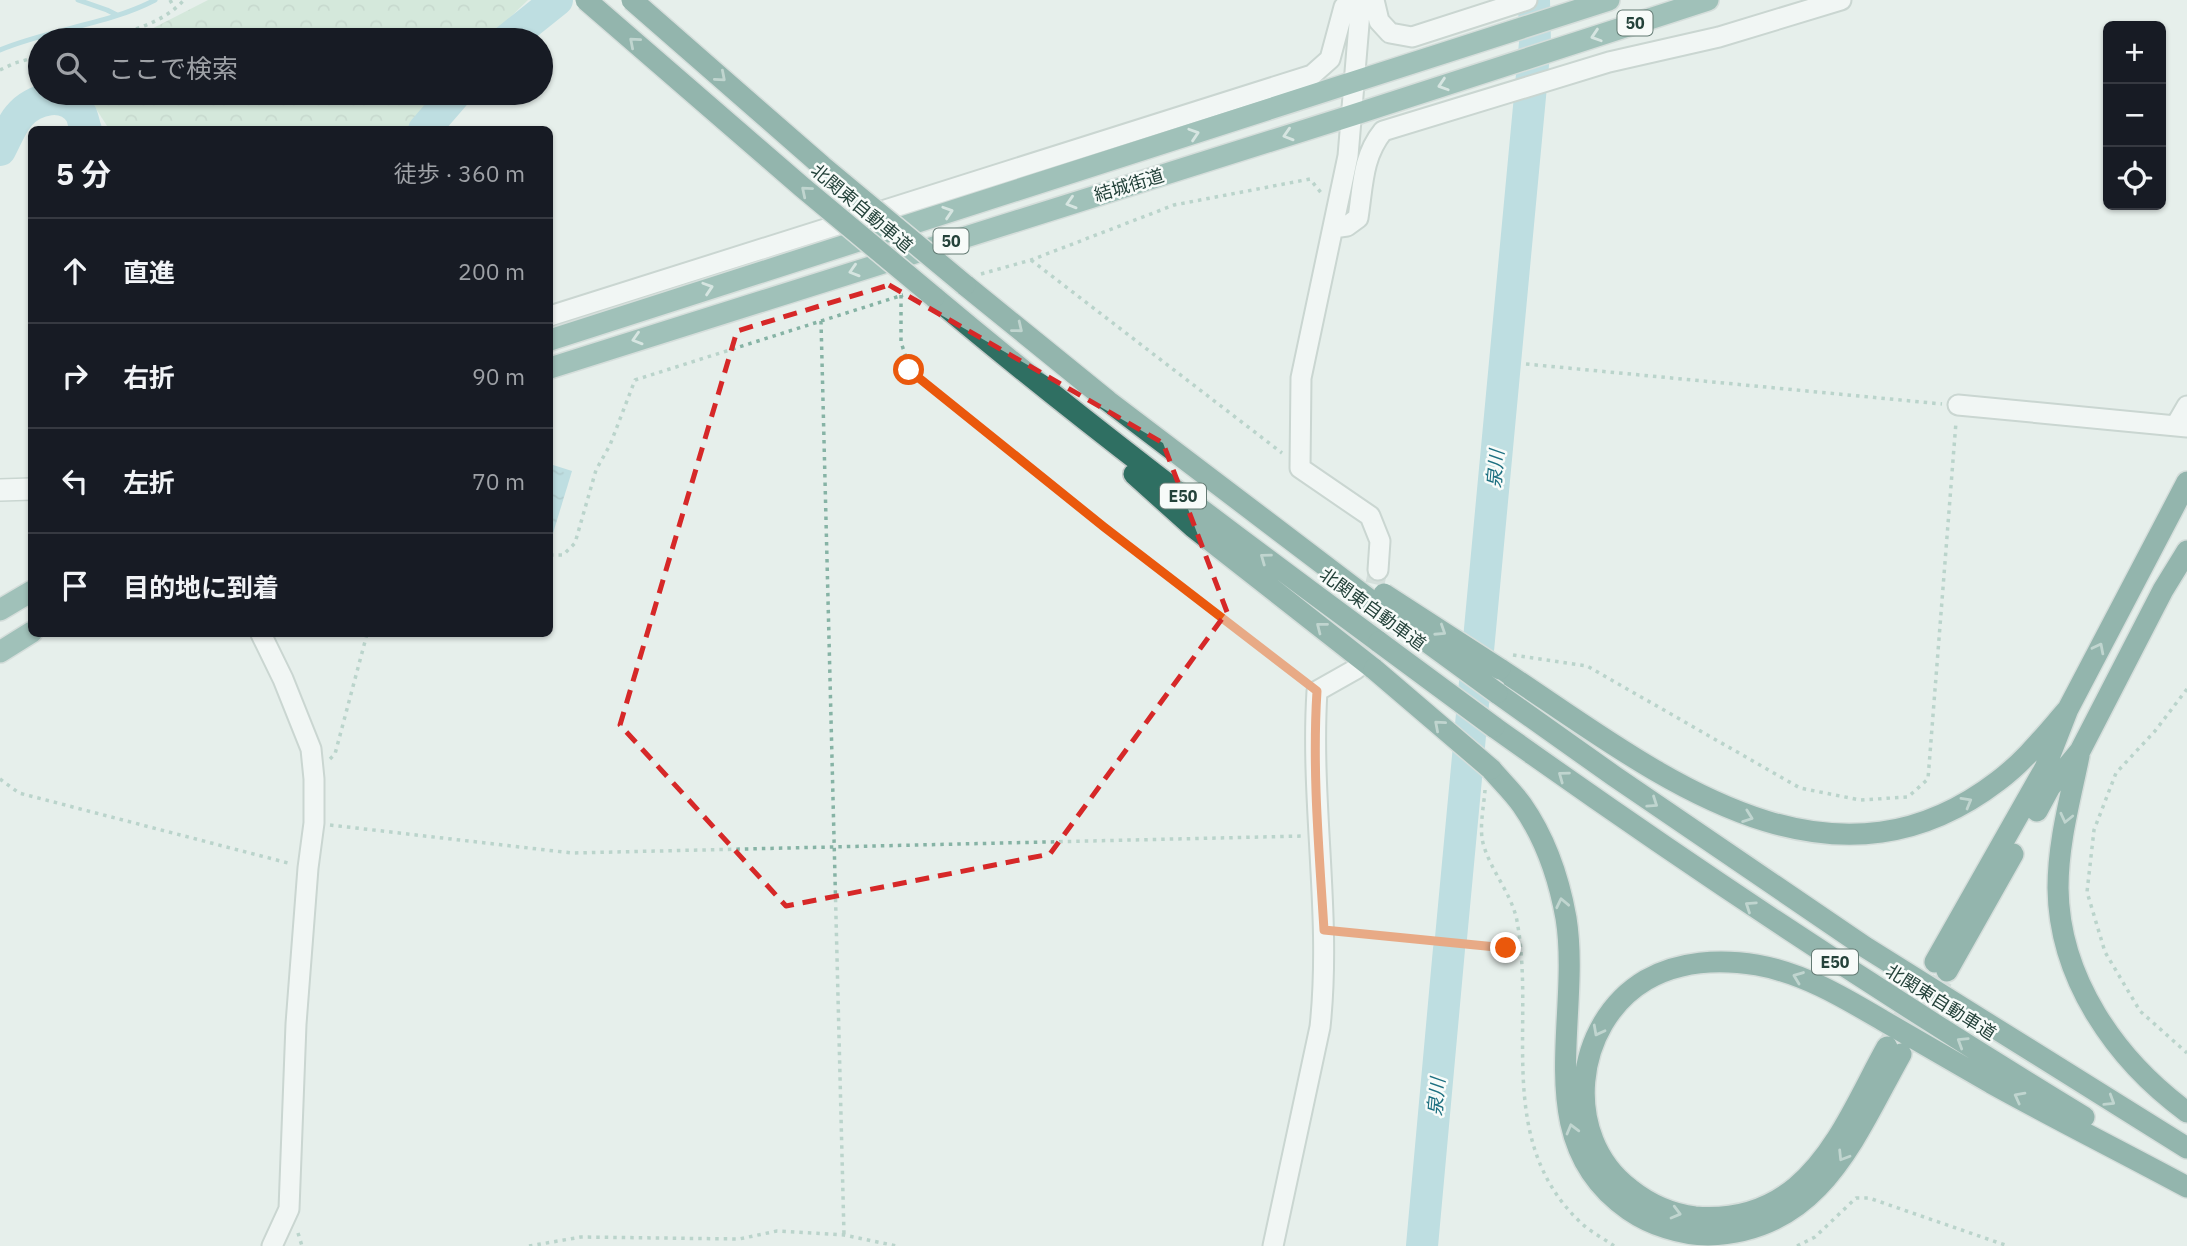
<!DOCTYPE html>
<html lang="ja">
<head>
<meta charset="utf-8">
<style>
	:root { --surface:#171b24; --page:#242831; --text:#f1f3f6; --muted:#9ea1a6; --line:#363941 }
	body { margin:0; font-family:"IBM Plex Sans","Noto Sans JP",sans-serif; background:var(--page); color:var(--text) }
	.controls { position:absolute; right:21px; top:21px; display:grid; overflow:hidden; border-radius:10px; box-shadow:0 2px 5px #0004 }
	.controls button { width:63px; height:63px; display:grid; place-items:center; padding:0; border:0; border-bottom:2px solid var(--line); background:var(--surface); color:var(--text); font:35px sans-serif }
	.stop { position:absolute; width:21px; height:21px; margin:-16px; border:5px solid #ea580c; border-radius:50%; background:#fff }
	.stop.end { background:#ea580c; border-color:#fff; box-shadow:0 2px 7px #0008 }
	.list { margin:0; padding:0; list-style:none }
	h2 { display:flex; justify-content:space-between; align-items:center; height:91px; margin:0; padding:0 28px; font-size:30px }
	h2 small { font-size:23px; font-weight:400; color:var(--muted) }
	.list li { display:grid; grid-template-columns:46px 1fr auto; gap:21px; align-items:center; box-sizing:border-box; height:105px; padding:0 28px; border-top:2px solid var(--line) }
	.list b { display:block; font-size:26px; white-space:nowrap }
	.list em { font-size:23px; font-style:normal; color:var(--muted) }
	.icon { flex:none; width:38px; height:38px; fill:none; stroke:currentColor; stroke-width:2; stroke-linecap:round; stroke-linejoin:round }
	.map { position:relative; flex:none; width:2187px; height:1246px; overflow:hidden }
	.search { position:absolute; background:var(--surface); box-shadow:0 2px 5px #0004; left:28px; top:28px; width:525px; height:77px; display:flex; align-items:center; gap:18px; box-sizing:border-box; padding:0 24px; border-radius:38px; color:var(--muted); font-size:26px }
	.panel { position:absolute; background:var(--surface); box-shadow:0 2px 5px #0004; left:28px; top:126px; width:525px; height:511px; border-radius:10px }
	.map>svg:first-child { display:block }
</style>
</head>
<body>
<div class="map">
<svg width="2187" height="1246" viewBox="0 0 2187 1246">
	<defs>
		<pattern id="forest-crowns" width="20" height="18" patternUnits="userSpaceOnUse" patternTransform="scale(1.75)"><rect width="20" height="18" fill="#bfe0c8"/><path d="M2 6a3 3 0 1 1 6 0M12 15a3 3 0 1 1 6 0" fill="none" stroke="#a4c1ad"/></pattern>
		<pattern id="water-ripples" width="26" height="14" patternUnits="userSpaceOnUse" patternTransform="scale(1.75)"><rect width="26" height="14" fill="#8ec9d4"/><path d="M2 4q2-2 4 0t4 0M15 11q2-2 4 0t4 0" fill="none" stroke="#74a5ad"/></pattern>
	</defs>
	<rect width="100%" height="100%" fill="#e6efeb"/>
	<path fill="url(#forest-crowns)" d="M208,0H528L487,40H130Z
		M86,93H436L407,130L109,129Z"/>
	<path fill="url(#water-ripples)" d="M550,464L572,471L550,543Z"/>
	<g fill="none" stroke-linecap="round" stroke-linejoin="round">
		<path stroke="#8ec9d4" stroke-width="5" d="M78,0L107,10L117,15
			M0,50C50,29 107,25 155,0"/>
		<path stroke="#8ec9d4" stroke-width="32" d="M507,40L557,0
			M424,130L456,93
			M0,150C6,139 11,125 19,116C33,98 67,90 81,114C83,118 84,125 86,130
			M1451,938L1535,43L1534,0
			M1422,1246L1449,949"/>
		<path stroke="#bfccc8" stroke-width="19" stroke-dasharray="19 10" stroke-linecap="butt" d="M1356,669L1378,570"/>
		<path stroke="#bfccc8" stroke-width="21" stroke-dasharray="21 10" stroke-linecap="butt" d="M1887,1047L1935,962
			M1902,1052L1947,971"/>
		<defs>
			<path id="minor" d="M1361,0L1348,156L1301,378L1300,468L1370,516L1380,541L1378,570
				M1374,0L1379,21L1390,33L1412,37L1527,0
				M1333,228L1347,226L1358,218C1363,186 1362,157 1383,131L1609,62L1719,37L1841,0
				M550,316L1312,75L1330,59L1344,7L1356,0
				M1958,405L2187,427
				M2176,425L2187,406
				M261,634L283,679L311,749L314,779V823L308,868L296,1024L289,1209L272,1246
				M1273,1246L1320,1027C1332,915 1310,803 1317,691L1356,669"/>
			<path id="tertiary" d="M0,490L32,489"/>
			<path id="trunk" d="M550,340L1609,0
				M550,368L1353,115L1708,0
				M0,610L32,591
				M0,652L32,632"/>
			<path id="motorway" d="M965,285L1108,401L1382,609
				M934,297C1078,418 1228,531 1379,642
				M1134,474L1193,527L1374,669
				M1500,669C1648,766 1823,915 1998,781C2025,761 2046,734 2068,709
				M1497,693L1614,776L1865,947L2187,1148
				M1494,727C1686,864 1882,994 2084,1117
				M2079,756C2070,800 2058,843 2058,888C2059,979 2116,1060 2187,1112
				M1491,769C1501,781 1513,792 1522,805C1545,838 1559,879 1566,918C1582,1017 1528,1141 1629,1210C1651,1225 1681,1235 1708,1235C1820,1232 1854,1138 1901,1054
				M2037,811L2050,787L2080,751L2163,590L2187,551
				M1935,962L2045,768L2068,709L2187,482
				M1947,971L2013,854
				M1887,1047C1861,1093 1838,1152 1796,1187C1767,1211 1732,1220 1695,1217C1671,1214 1649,1204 1630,1189C1561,1137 1573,1023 1646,980C1679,961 1720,959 1757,965C1803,973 1843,997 1882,1020C1919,1041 1955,1062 1991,1083C2056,1119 2122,1152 2187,1187"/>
		</defs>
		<use href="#minor" stroke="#a8b8b2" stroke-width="23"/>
		<use href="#tertiary" stroke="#a8b8b2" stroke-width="24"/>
		<use href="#trunk" stroke="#c2cac8" stroke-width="24"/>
		<use href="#motorway" stroke="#c2cac8" stroke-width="24"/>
		<path stroke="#86b3a5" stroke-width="3.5" stroke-dasharray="3.5 5" stroke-linecap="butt" d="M170,0L175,9
			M95,40C127,32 161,25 184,0
			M0,70L15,63L40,56
			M1031,260L1282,453
			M981,274L1031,260L1174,205L1310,179L1322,194
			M901,295V342L910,370L1104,527L1305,681
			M821,321L844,1235
			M1526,364L1942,404
			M550,555H563L575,543L596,470L610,445L635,380L903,295
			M1513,655L1587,666L1800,788L1860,800L1908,797L1928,779L1956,422
			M2187,689L2155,731L2116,773L2094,830L2087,892L2105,952L2140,1011L2187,1053
			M330,759L335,754L367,634
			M0,779L19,793L292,864
			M1485,790C1484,805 1479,828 1483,843C1490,870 1512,894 1517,921C1536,1024 1494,1138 1579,1221C1589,1231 1603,1238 1614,1246
			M330,825L572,853L1304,836
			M1340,931L1506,948L1520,947
			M298,1233L302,1246
			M529,1246L581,1237L739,1239L777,1231L844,1235L897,1246
			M1797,1246L1815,1237L1856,1198H1869L2008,1246"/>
		<use href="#minor" stroke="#fff" stroke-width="19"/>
		<use href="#tertiary" stroke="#fff" stroke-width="21"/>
		<use href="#trunk" stroke="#4c8a7c" stroke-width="21"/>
		<use href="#motorway" stroke="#2f6f62" stroke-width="21"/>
		<defs>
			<path id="motorway-bridge" d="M586,0L802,187L934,297
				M632,0L822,166L965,285
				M1384,594L1500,669
				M1382,609L1497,693
				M1379,642L1494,727
				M1374,669L1491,769"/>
		</defs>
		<use href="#motorway-bridge" stroke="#c2cac8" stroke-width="24" stroke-linecap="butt"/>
		<use href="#motorway-bridge" stroke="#2f6f62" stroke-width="21"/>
	</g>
	<defs><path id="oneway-chevron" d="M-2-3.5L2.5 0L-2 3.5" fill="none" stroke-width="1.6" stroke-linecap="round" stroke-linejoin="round" transform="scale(1.75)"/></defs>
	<g stroke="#c4d9d4">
		<use href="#oneway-chevron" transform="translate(1596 36) rotate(162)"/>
		<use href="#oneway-chevron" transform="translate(1443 85) rotate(162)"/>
		<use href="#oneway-chevron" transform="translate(1194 134) rotate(-18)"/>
		<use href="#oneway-chevron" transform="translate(1288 135) rotate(163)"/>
		<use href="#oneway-chevron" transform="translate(1071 203) rotate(163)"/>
		<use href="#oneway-chevron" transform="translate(948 212) rotate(-18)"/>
		<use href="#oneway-chevron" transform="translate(854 271) rotate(163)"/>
		<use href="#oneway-chevron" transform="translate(708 288) rotate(-18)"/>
		<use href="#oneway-chevron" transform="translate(637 339) rotate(163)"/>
	</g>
	<g stroke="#93b5ae">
		<use href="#oneway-chevron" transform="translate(634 42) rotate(-139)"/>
		<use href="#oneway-chevron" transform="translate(721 77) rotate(41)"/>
		<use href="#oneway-chevron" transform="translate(806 191) rotate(-140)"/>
		<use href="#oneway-chevron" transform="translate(1018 328) rotate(39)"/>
		<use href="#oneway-chevron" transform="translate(1265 558) rotate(-144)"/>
		<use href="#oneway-chevron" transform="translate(1321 627) rotate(-142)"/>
		<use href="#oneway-chevron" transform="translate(1441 631) rotate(33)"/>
		<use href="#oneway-chevron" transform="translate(2099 648) rotate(-63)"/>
		<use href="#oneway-chevron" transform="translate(1439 725) rotate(-139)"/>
		<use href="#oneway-chevron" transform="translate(1563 776) rotate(-144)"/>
		<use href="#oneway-chevron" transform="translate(1967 802) rotate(-30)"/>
		<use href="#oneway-chevron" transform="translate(1653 803) rotate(34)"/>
		<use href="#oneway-chevron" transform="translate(1748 817) rotate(20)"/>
		<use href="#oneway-chevron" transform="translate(2066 818) rotate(103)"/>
		<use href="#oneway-chevron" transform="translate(1562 903) rotate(-102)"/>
		<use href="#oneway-chevron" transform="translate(1750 906) rotate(-146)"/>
		<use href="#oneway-chevron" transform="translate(1798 977) rotate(-159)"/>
		<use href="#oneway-chevron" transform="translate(1598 1031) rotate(118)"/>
		<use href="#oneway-chevron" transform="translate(1962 1042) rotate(-148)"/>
		<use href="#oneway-chevron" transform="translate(2019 1097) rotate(-152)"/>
		<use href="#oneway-chevron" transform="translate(2110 1101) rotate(32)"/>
		<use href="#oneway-chevron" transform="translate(1572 1129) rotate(-105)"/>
		<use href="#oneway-chevron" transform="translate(1843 1156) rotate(122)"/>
		<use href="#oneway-chevron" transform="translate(1676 1213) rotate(15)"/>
	</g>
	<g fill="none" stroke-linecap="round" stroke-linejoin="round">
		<path stroke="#ea580c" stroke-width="9" d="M909,370L1104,527L1317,691C1312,770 1319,850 1324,930L1506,948"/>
	</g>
	<path d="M0 0H2187V1246H0ZM889,285L1163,443L1227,612L1050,854L786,906L620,725L737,331Z" fill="#e6efeb" fill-opacity=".55" fill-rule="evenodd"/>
	<path fill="none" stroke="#d62828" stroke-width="5" stroke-dasharray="14 9" stroke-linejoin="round" d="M889,285L1163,443L1227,612L1050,854L786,906L620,725L737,331Z"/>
	<g text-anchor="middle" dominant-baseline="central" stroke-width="5" stroke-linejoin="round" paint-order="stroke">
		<g fill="#f7fbf9" stroke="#637a73" stroke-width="2">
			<rect x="1617.5" y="10.5" width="35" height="25" rx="5"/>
			<rect x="933.5" y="228.5" width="35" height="25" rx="5"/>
			<rect x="1160" y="483.5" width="46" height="25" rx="5"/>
			<rect x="1812" y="949.5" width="46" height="25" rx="5"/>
		</g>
		<g font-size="16" font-weight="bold" fill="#24423a">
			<text x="1635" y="23">50</text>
			<text x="951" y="241">50</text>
			<text x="1183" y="496">E50</text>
			<text x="1835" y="962">E50</text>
		</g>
		<g font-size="18" fill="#24423a" stroke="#f7fbf9">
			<text transform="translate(1129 185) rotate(-17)">結城街道</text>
			<text transform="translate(862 208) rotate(40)">北関東自動車道</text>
			<text transform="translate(1373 609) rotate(36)">北関東自動車道</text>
			<text transform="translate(1941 1002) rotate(32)">北関東自動車道</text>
		</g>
		<g font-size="19" font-style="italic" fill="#1c6f80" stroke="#f7fbf9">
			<text transform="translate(1495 469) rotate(-85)">泉川</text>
			<text transform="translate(1436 1097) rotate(-85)">泉川</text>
		</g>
	</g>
</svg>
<div class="controls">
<button>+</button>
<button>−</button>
<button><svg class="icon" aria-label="locate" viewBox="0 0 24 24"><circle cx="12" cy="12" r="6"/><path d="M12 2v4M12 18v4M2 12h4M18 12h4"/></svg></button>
</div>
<div class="stop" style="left:909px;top:370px"></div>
<div class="stop end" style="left:1506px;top:948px"></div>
<div class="search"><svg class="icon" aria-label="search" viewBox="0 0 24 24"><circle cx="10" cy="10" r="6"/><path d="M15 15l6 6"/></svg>ここで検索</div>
<section class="panel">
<h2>5 分<small>徒歩 · 360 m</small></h2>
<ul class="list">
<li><svg class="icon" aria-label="ahead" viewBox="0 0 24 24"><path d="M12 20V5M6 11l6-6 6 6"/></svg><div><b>直進</b></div><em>200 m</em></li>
<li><svg class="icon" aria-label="right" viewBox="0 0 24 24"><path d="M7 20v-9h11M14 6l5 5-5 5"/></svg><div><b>右折</b></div><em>90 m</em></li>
<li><svg class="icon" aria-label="left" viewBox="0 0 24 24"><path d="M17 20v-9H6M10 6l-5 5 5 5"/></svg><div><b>左折</b></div><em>70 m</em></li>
<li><svg class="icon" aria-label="arrive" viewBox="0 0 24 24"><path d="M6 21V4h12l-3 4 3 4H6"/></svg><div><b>目的地に到着</b></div></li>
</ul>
</section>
</div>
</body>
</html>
